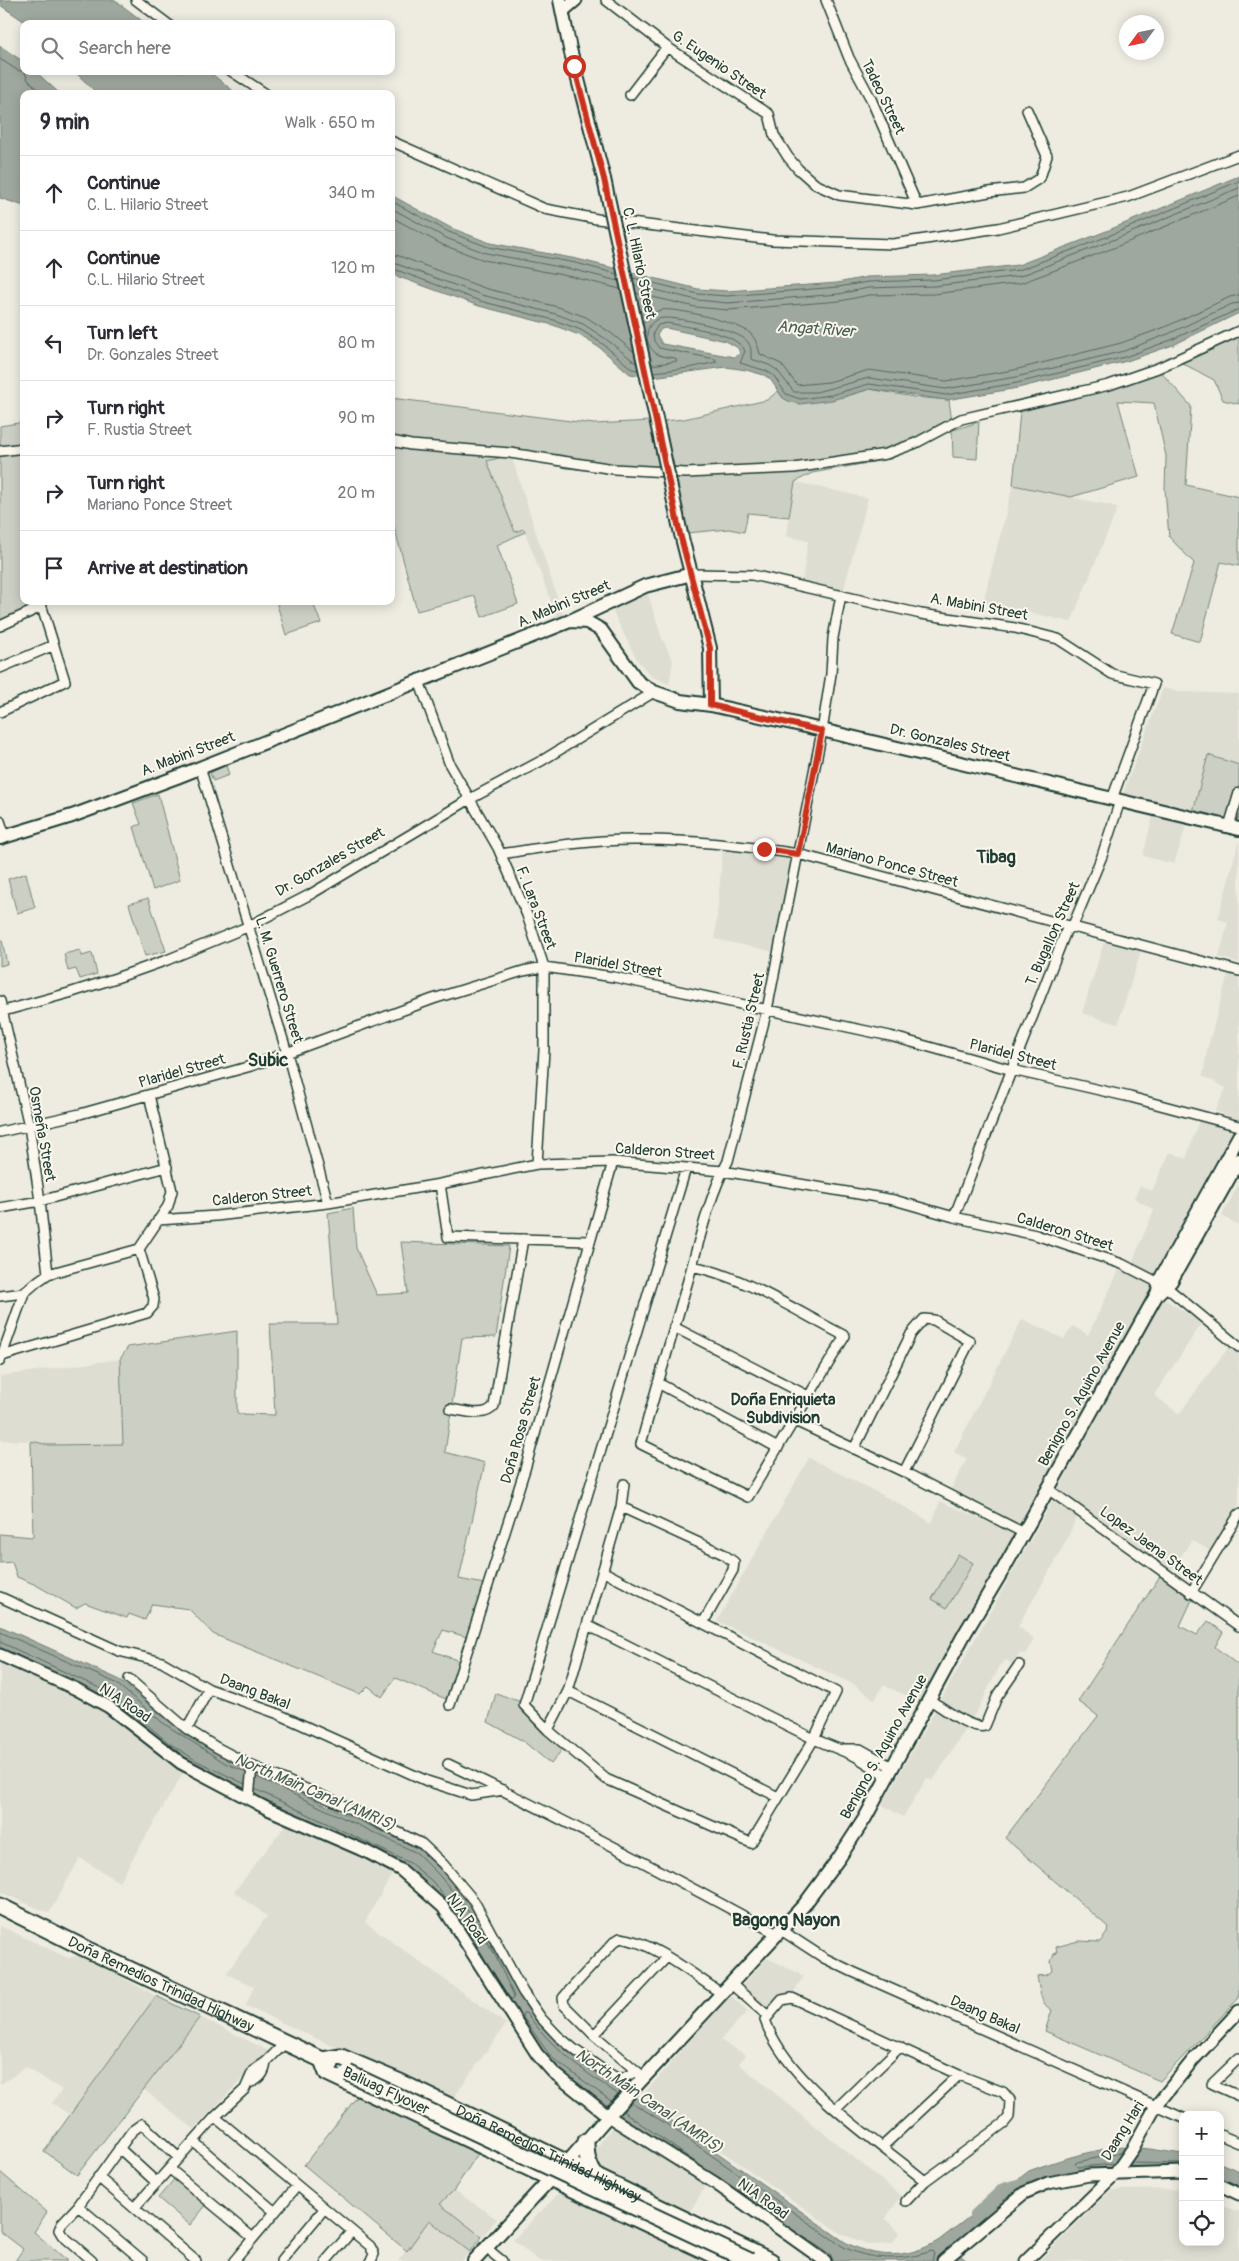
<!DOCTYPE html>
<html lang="en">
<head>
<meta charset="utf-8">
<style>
	:root { --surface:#fff; --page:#f7f7f7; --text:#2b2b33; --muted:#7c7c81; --line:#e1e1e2 }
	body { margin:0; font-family:Pangolin,sans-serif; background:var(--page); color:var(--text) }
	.controls { position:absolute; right:15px; bottom:15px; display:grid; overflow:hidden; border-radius:10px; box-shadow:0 2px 12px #0003 }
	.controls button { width:45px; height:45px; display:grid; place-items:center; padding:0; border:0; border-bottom:1px solid var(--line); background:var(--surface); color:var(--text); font:25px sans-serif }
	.compass { position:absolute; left:1119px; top:15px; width:45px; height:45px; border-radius:50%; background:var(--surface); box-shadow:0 2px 12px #0003; rotate:237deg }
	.stop { position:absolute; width:15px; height:15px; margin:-11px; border:4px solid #c8321e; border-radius:50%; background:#fff }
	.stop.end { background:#c8321e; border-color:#fff; box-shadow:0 1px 5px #0008 }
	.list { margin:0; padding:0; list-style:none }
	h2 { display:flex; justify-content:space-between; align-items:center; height:65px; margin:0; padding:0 20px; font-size:21px }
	h2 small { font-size:16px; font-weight:400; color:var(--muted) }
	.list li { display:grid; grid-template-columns:32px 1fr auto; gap:15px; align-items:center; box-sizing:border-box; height:75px; padding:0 20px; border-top:1px solid var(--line) }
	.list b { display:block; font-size:19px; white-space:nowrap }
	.list p { margin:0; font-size:16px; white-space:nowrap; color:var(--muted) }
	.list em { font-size:16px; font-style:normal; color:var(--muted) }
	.icon { flex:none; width:28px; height:28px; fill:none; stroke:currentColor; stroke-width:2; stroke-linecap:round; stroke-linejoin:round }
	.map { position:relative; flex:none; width:1239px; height:2261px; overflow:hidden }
	.search { position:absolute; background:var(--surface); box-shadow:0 2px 12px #0003; left:20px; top:20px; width:375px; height:55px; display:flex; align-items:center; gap:12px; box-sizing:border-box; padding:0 18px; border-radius:10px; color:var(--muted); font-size:19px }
	.panel { position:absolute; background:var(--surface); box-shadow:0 2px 12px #0003; left:20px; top:90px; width:375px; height:515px; border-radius:10px }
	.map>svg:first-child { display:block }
</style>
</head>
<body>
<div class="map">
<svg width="1239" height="2261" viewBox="0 0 1239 2261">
	<rect width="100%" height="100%" fill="#eeece1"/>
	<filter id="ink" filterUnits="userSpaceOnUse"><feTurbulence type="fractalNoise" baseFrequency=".02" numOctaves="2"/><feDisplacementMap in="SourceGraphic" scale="10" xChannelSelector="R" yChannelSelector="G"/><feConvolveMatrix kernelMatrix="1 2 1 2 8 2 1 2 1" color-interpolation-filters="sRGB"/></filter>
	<g filter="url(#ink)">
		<path fill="#ddddd2" d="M511,455L563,616L557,618L524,529L515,532L487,461Z
			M795,482L868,498L843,592L802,582L808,541L786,536Z
			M1013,485L1118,507L1071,622L983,602Z
			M647,591L662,638L673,661L669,684L651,676L637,660L611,608Z
			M1163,688L1184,692L1239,694V765L1208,755L1193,812L1122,796Z
			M1153,815L1187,823L1174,864L1143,856Z
			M1239,840V963L1219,957L1228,922L1218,919Z
			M723,847L791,858L774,952L715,939Z
			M1104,942L1141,951L1118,1024L1082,1013Z
			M1228,974L1239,977V1120L1215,1111L1226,1088L1203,1076L1207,1050Z
			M1199,1120L1234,1130L1156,1277L1131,1265L1154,1210L1134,1198L1140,1186L1152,1191L1170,1152L1186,1159Z
			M1239,1183V1225L1222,1216Z
			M1119,1270L1154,1285L1020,1525L951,1489L967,1459L954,1452L1022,1319L1064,1339L1073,1326L1088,1335Z
			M1163,1298L1202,1323L1154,1395L1179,1414L1231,1344L1239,1350V1504L1210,1551L1192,1540L1170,1572L1058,1490Z
			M120,1359L123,1444L49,1445L31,1441L0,1440V1376Z
			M809,1458L900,1504L932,1523L940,1501L1015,1534L921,1702L883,1685L875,1700L853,1684L717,1621Z
			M1054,1498L1078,1515L1060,1553L1018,1626L1034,1639L1026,1654L1020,1653L1012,1664L1006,1660L1001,1664L979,1707L933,1781L927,1778L903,1817L882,1805Z
			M0,1659L88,1700L121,1721L142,1740L185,1770L119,1882L80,1858L49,1913L0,1892Z
			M288,1822L362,1854L394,1871L365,1922L506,2024L451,2101L246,2006L254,1986L226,1974L267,1916L234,1892Z
			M0,1926L68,1958L81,1955L156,1996L70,2115L52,2103L62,2090L26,2067L0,2085Z
			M767,1958L804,1976L792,1995L773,2015L742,1986Z
			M730,1995L748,2011L720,2040L746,2055L739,2064L901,2196L885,2219L900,2232L892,2244L869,2245L840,2233L642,2096Z
			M200,2017L269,2051L194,2129L143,2089Z
			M614,2125L706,2185L689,2213L591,2167L590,2161L594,2151Z
			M1183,2189V2242H1220V2205L1239,2212V2261H1039L1111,2190Z
			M454,2190L497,2219L482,2237L440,2204Z
			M560,2192L624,2219L711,2261H539L513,2240Z
			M429,2220L470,2252L462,2261H398Z"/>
		<path fill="#cbcfc4" stroke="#75867c" d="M1239,337V404L1223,400L1214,380L1182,363Z
			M1161,372L1191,406L1186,485L1239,497V566L1221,562L1200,642L1172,634L1194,563L1169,537L1165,489L1166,456L1154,403L1118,401L1139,477L1071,497L1013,485L1020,412Z
			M870,389L913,397L949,400L953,430L979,422L977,459L953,457L952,430L890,459L812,473L795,482L789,517L748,513L744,532L729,529L687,533L664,421L684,419L767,400L778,391L783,398L844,397Z
			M391,398L594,424L650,421L662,477L566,468L534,458L511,455L487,461L515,532L524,529L525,532L497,545L518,604L482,617L475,596L417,611L391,515Z
			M24,422V601H47L0,622V426Z
			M276,601H318L313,603L321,623L286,635Z
			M1208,755L1239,765V823L1193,812Z
			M226,765L229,775L213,781L210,773Z
			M158,794L180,880L153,890L134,827L141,824L133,803Z
			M26,873L35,908L17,913L8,879Z
			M148,898L166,951L145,956L129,904Z
			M0,940H2L7,964L0,966Z
			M80,950L82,956L92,953L97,974L80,979L76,969L68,971L64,954Z
			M353,1208L356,1248L377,1295L408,1293L401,1242L509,1246L496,1337L462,1338L445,1452L485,1463L459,1579L484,1584L467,1637L443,1630L433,1651L459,1661L446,1699L395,1678L382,1697L368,1686L360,1694L213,1634L189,1609L152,1604L145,1620L129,1614L127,1618L85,1603L76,1608L36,1585L17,1577L12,1562L0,1563V1534L33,1537L31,1441L49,1445L123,1444L120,1359L128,1347L237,1331V1414L275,1415L270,1324H337L328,1213Z
			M958,1554L973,1563L947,1608L932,1599Z
			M1160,1576L1192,1600L1180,1626L1197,1635L1208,1621L1223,1632L1215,1647L1239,1666V1998L1160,2081L1045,2031L1052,2010C1040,2005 1039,1987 1037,1976L1047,1975L1053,1970L1051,1962L1054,1954L1057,1953L1056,1947L1078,1941L1100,1942L1107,1933L1108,1927L1005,1838L1098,1716L1078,1701Z
			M496,1693L521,1702L564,1747L551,1764L523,1741L488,1722Z
			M156,1996L200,2017L77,2175L44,2151Z
			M359,2094L479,2152L454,2190L440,2204L482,2237L470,2252L429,2220L407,2251L304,2165Z
			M0,2172L47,2212L34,2232L68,2261H15L23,2249L0,2231Z
			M176,2177L207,2204L190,2225L158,2198Z"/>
		<path fill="#9fa89f" stroke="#6c7d74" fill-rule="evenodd" d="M0,0H115L146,24H28L0,5Z
			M0,46L24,62V71H35L60,94H24V206L0,198Z
			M74,71H208L237,94H98Z
			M1239,176V313L1173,345L1127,361L1018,388L946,400L870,389L832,400L800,404L790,402L783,398L770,379L764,375L746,370L726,367L652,377L630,374L600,348L579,335L553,325L479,306L399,277L391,272V195L451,228L490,243L577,259L698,289L727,291L837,283L867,277L933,275L1018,265L1104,232ZM666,328L726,341L738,348L740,354L734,357L662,344L657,335L661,329Z
			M0,1626L118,1679L166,1719L227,1759L419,1849L442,1871L468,1902L498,1950L518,1993L543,2027L580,2063L665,2116L845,2242C876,2259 907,2259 938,2241L1029,2171C1055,2161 1085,2152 1112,2148C1135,2145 1160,2151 1183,2154V2170L1111,2169L1067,2173L1047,2178L953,2249L967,2261H943L939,2257L933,2261H832L623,2117L548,2061L443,1902L428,1885L407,1867L329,1828L295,1815L194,1765L165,1747L106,1696L0,1647Z
			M1220,2163L1239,2171V2191L1220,2182Z"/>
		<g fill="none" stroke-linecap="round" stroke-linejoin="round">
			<path stroke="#52685f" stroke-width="1" d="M0,59L17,70L25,72L28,80L43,94
				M391,201L449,232L488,247L576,263L617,274
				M391,208L446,238L486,253L575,270L618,281
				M391,217L443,245L484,260L573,277L620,289
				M391,254L399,256L484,288L558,307L586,317L611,333L634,352
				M391,262L482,295L556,314L583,324L606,339L636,363
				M391,268L480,301L554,320L581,330L603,344L632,369L638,370
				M633,278L698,294L727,296L838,287L868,282L933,280L1019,270L1106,237L1239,181
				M635,285L697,300L728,303L839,294L868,288L934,286L1020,276L1108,242L1239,188
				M636,293L695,307L728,310L840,301L869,295L934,294L1021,283L1111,249L1239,196
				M643,323C648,316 653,312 661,310C676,307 739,323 750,333C756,339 758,346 760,354L781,364L797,385L829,382L869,370L946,381L1014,370L1121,343L1165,327L1230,297L1239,295
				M652,365L677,361L675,358C669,357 662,357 657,354C644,346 643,325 658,319C671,314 738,330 747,341C752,347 751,353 751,359L769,365L777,370L794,392H816L869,378L946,389L1016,377L1124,351L1168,334L1232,304L1239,303
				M653,372L689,368L717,362L715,359L659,348L654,341L653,333L658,325L667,323C686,327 737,332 745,351L740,363L767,371L774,376L786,394L800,399L831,395L869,384L946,395L1017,383L1125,357L1171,340L1239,309
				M0,1632L116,1683L163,1723L225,1763L246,1772
				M0,1642L108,1692L169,1743L197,1761L245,1784
				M257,1777L417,1853L438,1874L464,1905L494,1953L514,1996L513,1999L509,1998
				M255,1789L410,1863L432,1881L459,1915L495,1976
				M611,2101L551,2057L522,2016L523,2013H526C554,2050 580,2069 618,2094
				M631,2102L662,2121L842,2246C869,2261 903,2261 932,2251L934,2254L932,2261
				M623,2111L705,2169
				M1131,2163L1183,2164
				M1114,2164L1078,2167L1075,2164L1077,2162L1121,2153
				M792,2229L831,2255L833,2261"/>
			<path stroke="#9fa89f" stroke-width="10" d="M974,2215L1003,2188L1021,2183"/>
			<defs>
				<path id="street" d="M136,0L168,24
					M606,0L667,47L769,114L774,135L788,157L798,169L815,184L839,195L917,205L989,192L1024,188L1040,178L1047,156L1027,110
					M826,0L849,58L871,99L917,205
					M231,71L266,94
					M630,95L667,47
					M391,141L545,209L597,219L772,240L893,244L998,228L1128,197L1239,155
					M391,441L411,445L510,453L614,469L686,473L794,468L886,454L916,443L961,419L1109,385L1158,368L1239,331
					M0,451L24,448
					M692,574L752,575L921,614L1015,628L1058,639L1112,674L1154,684L1112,799
					M0,626L41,607
					M0,668L54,645
					M419,681L450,765L498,848L527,915L544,967V1050L537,1164
					M0,712L65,681L40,601
					M200,767L287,1053L328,1203
					M0,821L5,836
					M1229,826L1239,793
					M501,854C545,847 589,840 634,840C689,839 744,846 798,854L1239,971
					M0,1001L29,1126L40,1201L48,1274
					M0,1012L69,993L116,978L167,960L247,927L311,894L470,799L543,760L654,692
					M0,1132L80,1114L251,1066L433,999L523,971L544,967L614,977L890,1036L1012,1070L1130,1097L1239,1126
					M440,1184L448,1237L589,1241
					M0,1208L40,1201L167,1167
					M954,1217L1066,931L1074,923L1102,856L1120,801
					M158,1220L216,1216L328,1203L440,1184L537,1164L613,1162L723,1171L894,1200L954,1217L1036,1235L1122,1264L1165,1286L1239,1347
					M692,1266C746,1277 796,1311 845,1336L748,1497L641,1444C656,1388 673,1333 689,1277C700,1238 709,1197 728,1161L767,1010L822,731L831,674L833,638L841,595
					M0,1296L24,1293
					M674,1327L810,1397
					M2,1356L147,1313L153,1306L154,1299L139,1249
					M0,1361L24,1293L38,1281L48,1274L139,1249L168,1206L172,1191L149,1095
					M658,1383L778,1448
					M450,1409C464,1411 485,1418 494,1406L523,1239
					M795,1421L904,1472L1024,1533
					M854,1449L911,1334L924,1319L934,1320L970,1341L904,1472
					M1048,1489L1239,1626
					M621,1507L723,1554L734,1562L733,1570L703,1623
					M602,1571L836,1692L814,1739L751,1843L606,1779L548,1730L524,1705L686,1168
					M1191,1593L1239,1514
					M0,1597L119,1651L162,1662L209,1689L276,1713L427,1781L471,1795L504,1790
					M587,1625L814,1739L855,1756L887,1776
					M129,1679L187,1729
					M209,1689L187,1729L216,1747L252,1766L249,1798
					M568,1691L778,1797
					M930,1700C943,1708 971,1730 985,1726L997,1697L1019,1665
					M450,1705L525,1469L613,1162
					M548,1730L568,1691L621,1507L624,1484
					M843,1749H860L892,1767
					M448,1764C560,1817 668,1875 777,1934
					M252,1766L332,1800L422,1844L443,1864L474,1901L523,1992L541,2018L558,2036L575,2050L603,2070L620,2080L636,2071
					M781,1930L824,1958L853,1972L1183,2118
					M667,1957L594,2035L564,2005L563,1998L569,1991L614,1942L620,1938C654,1942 693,1975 721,1993
					M730,1983L768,2016
					M594,2035L640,2074
					M1239,2058L1212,2084L1239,2096
					M249,2083C260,2080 265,2074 266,2062
					M836,2109L900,2047
					M215,2117L370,2246L374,2254L371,2261
					M1220,2135L1239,2143
					M194,2142L275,2212
					M883,2146L959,2075
					M119,2148L157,2183
					M170,2169L253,2238
					M98,2177L196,2261
					M906,2201L925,2181L1004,2123L1009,2117L1010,2100L1003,2092L959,2075L792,1998L782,2000L765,2020C787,2083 873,2138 925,2181
					M78,2206L143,2261
					M135,2207L215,2117L245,2089L253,2071L266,2062L286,2042
					M486,2248L502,2261
					M92,2261L62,2235L59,2230L62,2223L78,2206L132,2131L142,2124L179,2158
					M234,2261L297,2186
					M281,2261L324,2209
					M326,2261L352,2231"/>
				<path id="secondary" d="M563,11L576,0
					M0,1655L76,1689L109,1707L181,1763L268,1809L367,1852L401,1870L443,1907L537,2054L553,2072L608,2116L715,2183L825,2261
					M1220,2185L1239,2194
					M943,2261L1024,2193L1048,2183L1089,2175L1183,2172
					M1026,2261L1115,2174L1133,2148L1156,2106L1193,2060L1239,2011"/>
				<path id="primary" d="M560,0L570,49L604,179
					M681,534L710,648L711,705
					M570,621L587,622L601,630L638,682L654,692L680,701L711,705L792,723L1239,829
					M0,838L72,816L177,777L570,621L645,586L692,574
					M1157,1294L1171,1281L1239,1160
					M567,2163L608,2116L804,1905L839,1858L865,1818L965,1633L1004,1568L1157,1294L1162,1276L1239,1136
					M474,2261L552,2177"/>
				<g id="highway">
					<path id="s1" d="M0,1906L84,1948L331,2064"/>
					<path id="s2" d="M322,2060L341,2057L400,2082L771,2261"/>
					<path d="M322,2060L327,2073L726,2261"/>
					<path d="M586,2141C586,2156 588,2166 597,2178"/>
				</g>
			</defs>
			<use href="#street" stroke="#1f3d34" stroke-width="12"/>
			<use href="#secondary" stroke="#1f3d34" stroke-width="15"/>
			<use href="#primary" stroke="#1f3d34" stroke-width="16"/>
			<use href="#highway" stroke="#1f3d34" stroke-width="19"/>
			<use href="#street" stroke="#fbf7ec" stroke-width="9"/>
			<use href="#secondary" stroke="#fbf7ec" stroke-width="11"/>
			<use href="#primary" stroke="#fbf7ec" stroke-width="12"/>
			<use href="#highway" stroke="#fbf7ec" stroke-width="15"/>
			<defs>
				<path id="primary-bridge" d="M604,179L681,534"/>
				<path id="highway-bridge" d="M348,2073L750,2261"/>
			</defs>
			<use href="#primary-bridge" stroke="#1f3d34" stroke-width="16" stroke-linecap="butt"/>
			<use href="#highway-bridge" stroke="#1f3d34" stroke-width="19" stroke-linecap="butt"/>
			<use href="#primary-bridge" stroke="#fbf7ec" stroke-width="12"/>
			<use href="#highway-bridge" stroke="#fbf7ec" stroke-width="15"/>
		</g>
	</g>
	<g fill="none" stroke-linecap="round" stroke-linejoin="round" filter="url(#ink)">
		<path stroke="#c8321e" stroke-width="6" d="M574,66L604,179L680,534L710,648V705L822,731L798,854L764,849"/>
	</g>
	<g text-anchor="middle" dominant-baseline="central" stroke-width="4" stroke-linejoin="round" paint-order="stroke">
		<g font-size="15" fill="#1f3d34" stroke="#fbf7ec">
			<text transform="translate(719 65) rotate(34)">G. Eugenio Street</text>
			<text transform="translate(883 97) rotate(64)">Tadeo Street</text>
			<text transform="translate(639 263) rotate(78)">C. L. Hilario Street</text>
			<text transform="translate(564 604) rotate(-23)">A. Mabini Street</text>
			<text transform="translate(979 607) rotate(10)">A. Mabini Street</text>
			<text transform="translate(950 743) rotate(13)">Dr. Gonzales Street</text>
			<text transform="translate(188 754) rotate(-21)">A. Mabini Street</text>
			<text transform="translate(330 862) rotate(-30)">Dr. Gonzales Street</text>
			<text transform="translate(892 865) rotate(15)">Mariano Ponce Street</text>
			<text transform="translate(536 908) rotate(69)">F. Lara Street</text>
			<text transform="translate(1053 934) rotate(-66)">T. Bugallon Street</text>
			<text transform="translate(618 965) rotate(10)">Plaridel Street</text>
			<text transform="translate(279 980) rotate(73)">L. M. Guerrero Street</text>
			<text transform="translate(749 1021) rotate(-77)">F. Rustia Street</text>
			<text transform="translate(1013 1055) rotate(14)">Plaridel Street</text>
			<text transform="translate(182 1071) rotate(-16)">Plaridel Street</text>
			<text transform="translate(42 1134) rotate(80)">Osmeña Street</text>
			<text transform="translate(665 1152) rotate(4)">Calderon Street</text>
			<text transform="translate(262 1196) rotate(-6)">Calderon Street</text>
			<text transform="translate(1065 1232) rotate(17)">Calderon Street</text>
			<text transform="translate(1082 1394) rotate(-61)">Benigno S. Aquino Avenue</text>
			<text transform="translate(521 1430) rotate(-74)">Doña Rosa Street</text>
			<text transform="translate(1151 1546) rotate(36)">Lopez Jaena Street</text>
			<text transform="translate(255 1692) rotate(21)">Daang Bakal</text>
			<text transform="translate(125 1703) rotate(34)">NIA Road</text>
			<text transform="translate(884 1747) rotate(-61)">Benigno S. Aquino Avenue</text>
			<text transform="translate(467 1919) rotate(55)">NIA Road</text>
			<text stroke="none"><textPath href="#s1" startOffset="179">Doña Remedios Trinidad Highway</textPath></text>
			<text transform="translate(985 2015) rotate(24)">Daang Bakal</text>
			<text transform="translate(386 2091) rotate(25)">Baliuag Flyover</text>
			<text transform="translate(1123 2131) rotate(-58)">Daang Hari</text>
			<text stroke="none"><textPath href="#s2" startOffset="248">Doña Remedios Trinidad Highway</textPath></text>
			<text transform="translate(763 2199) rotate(36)">NIA Road</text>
		</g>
		<g font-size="16" font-style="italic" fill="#455d54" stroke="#fbf7ec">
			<text transform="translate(816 329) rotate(4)">Angat River</text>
			<text transform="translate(315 1792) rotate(23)">North Main Canal (AMRIS)</text>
			<text transform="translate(649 2101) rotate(34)">North Main Canal (AMRIS)</text>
		</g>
		<g font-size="16" font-weight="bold" fill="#1f3d34" stroke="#fbf7ec">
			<text x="783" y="1400">Doña Enriquieta<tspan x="783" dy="18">Subdivision</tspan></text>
		</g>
		<g font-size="18" font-weight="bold" fill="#1f3d34" stroke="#fbf7ec">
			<text x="996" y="857">Tibag</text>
			<text x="268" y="1060">Subic</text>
			<text x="786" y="1920">Bagong Nayon</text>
		</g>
	</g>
</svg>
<div class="controls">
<button>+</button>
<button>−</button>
<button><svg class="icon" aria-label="locate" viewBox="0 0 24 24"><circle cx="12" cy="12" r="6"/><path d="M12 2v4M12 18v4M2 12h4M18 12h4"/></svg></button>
</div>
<svg class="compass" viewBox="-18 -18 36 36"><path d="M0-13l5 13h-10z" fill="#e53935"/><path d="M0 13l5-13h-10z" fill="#7c7c81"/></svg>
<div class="stop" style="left:574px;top:66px"></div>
<div class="stop end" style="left:764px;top:849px"></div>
<div class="search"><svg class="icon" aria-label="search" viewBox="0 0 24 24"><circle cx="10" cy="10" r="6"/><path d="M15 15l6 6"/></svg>Search here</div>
<section class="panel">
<h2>9 min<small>Walk · 650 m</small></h2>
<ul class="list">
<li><svg class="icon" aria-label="ahead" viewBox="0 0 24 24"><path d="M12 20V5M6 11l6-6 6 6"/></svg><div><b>Continue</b><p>C. L. Hilario Street</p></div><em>340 m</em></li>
<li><svg class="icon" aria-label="ahead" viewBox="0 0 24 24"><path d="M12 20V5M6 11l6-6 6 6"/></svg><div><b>Continue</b><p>C.L. Hilario Street</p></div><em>120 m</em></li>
<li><svg class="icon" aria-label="left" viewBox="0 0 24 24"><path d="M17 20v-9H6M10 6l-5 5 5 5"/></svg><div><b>Turn left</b><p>Dr. Gonzales Street</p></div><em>80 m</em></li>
<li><svg class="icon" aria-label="right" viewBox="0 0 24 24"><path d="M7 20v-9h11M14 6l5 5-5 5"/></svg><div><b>Turn right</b><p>F. Rustia Street</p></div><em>90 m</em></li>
<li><svg class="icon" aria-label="right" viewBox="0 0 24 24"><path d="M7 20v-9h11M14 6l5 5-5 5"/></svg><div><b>Turn right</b><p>Mariano Ponce Street</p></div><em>20 m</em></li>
<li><svg class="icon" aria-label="arrive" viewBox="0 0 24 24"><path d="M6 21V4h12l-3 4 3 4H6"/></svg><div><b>Arrive at destination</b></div></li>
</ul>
</section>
</div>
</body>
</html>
